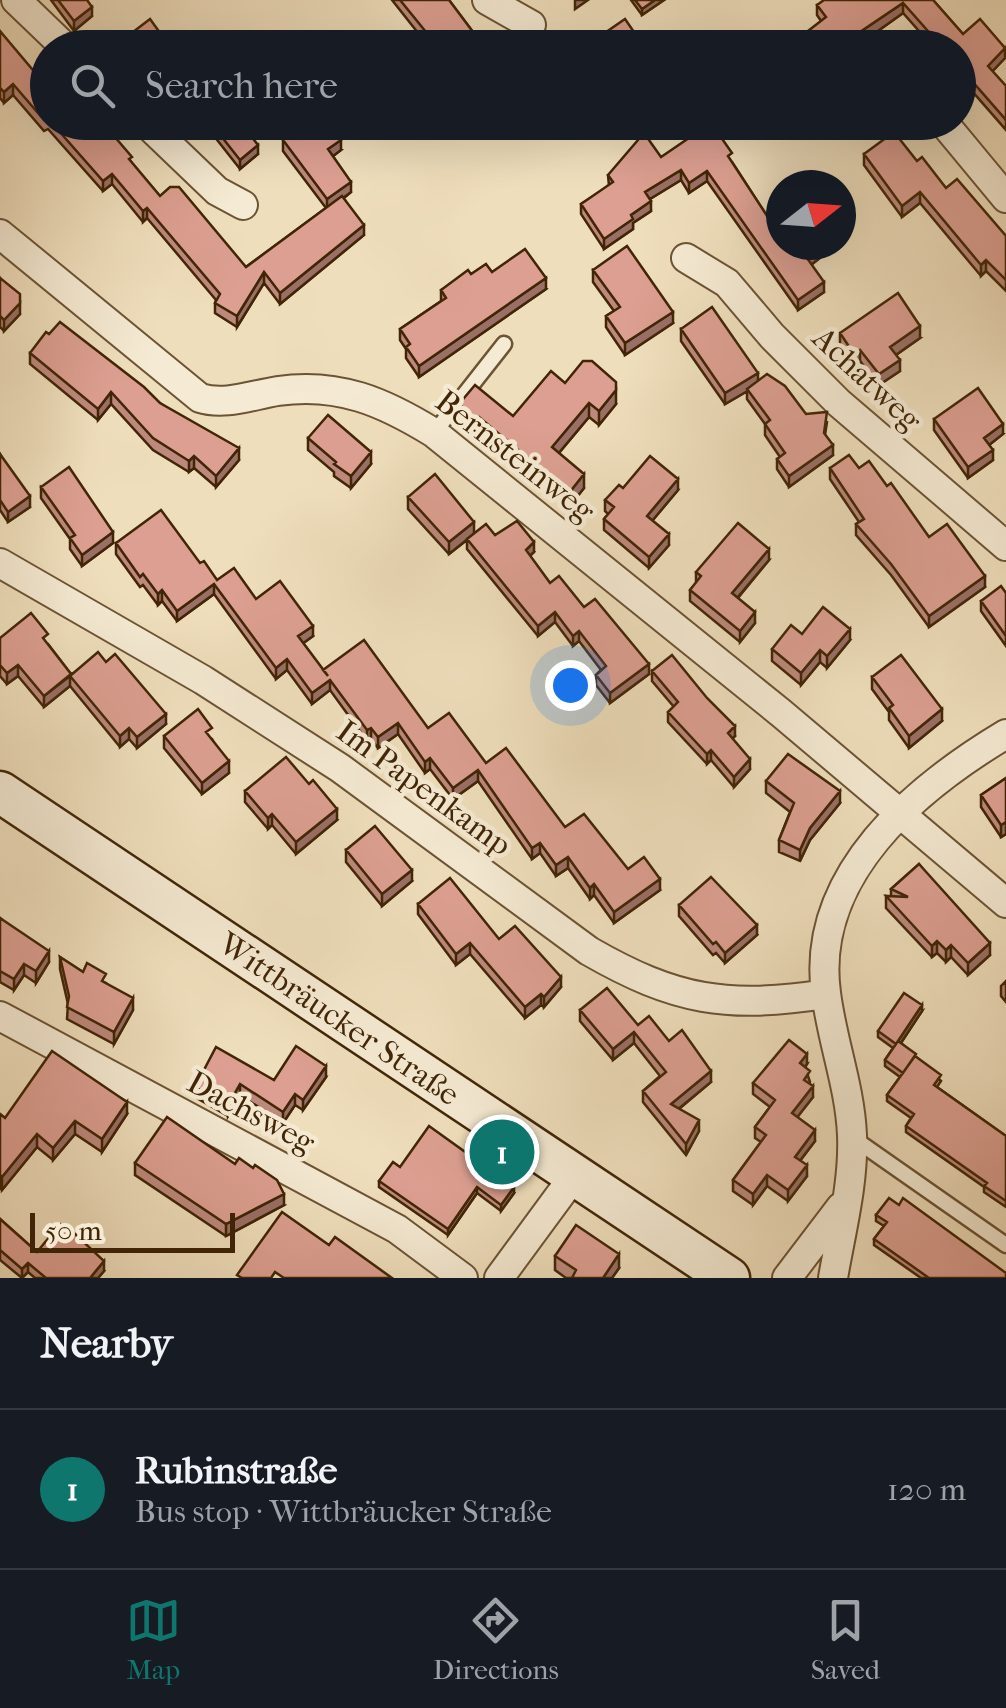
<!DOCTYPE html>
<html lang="en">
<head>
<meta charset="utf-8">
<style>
	:root { --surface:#171b24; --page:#242831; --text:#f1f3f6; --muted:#9ea1a6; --line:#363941; --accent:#0f766e }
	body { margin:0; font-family:"IM FELL French Canon",serif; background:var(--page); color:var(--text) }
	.compass { position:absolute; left:766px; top:170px; width:90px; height:90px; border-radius:50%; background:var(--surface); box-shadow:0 10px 40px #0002; rotate:73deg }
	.scale { position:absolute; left:30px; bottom:25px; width:205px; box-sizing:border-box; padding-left:10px; border:5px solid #412506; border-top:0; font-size:28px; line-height:35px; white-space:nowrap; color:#412506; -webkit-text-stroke:8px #f5ead3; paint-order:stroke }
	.you { position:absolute; left:570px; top:685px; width:35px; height:35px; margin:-25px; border:8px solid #fff; border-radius:50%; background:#1a73e8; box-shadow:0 0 0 15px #1a73e833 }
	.badge { display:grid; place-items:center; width:65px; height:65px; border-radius:50%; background:var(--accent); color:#fff; font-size:32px; font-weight:700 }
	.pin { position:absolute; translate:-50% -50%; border:5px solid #fff; box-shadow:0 2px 10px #0006 }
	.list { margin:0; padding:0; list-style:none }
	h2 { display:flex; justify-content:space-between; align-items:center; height:130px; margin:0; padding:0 40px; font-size:42px }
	h2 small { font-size:32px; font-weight:400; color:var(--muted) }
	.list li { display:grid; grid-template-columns:65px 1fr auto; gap:30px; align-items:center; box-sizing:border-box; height:160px; padding:0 40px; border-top:2px solid var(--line) }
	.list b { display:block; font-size:38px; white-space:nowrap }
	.list p { margin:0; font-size:32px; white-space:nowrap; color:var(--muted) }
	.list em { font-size:32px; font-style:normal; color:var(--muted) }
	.icon { flex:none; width:55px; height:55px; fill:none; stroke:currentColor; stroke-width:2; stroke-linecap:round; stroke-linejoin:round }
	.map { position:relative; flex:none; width:1006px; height:1278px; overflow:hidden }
	.search { position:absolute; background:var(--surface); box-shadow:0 10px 40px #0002; left:30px; right:30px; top:30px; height:110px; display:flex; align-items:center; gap:25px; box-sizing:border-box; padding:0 35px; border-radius:55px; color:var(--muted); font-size:38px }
	.sheet { height:290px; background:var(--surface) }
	nav { display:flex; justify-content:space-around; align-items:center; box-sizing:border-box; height:140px; border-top:2px solid var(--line); background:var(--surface); font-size:28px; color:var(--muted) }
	nav a { display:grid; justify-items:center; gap:5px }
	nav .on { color:var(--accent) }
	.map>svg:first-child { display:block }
</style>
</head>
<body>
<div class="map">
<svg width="1006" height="1278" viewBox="0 0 1006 1278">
	<rect width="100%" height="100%" fill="#efdebc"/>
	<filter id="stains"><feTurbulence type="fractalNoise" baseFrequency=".002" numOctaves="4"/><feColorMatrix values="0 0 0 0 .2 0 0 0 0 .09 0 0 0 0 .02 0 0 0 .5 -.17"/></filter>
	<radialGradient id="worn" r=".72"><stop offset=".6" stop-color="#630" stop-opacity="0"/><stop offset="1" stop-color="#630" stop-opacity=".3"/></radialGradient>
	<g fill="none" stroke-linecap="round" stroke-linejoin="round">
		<defs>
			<path id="lane" d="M434,433L504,344
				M853,1138L1006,1245"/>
			<path id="street" d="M16,0L66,48
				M487,0L531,25
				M145,122L217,191L243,205
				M943,122L1006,198
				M0,234L200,398C225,406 252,395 278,391C338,382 384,402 434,433L781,713L1006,903
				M686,258L727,283L772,336L839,403L1006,546
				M0,563L203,680L340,768L589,951C676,1001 727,1009 826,994
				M0,1016L397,1229L463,1278
				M499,1278L574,1176
				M787,1278L841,1207
				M833,1278C841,1231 854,1183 852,1135C850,1087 832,1041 826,993C810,875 916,788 1006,734"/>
			<path id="secondary" d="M0,792L729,1278"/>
		</defs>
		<use href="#lane" stroke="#6c5334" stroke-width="19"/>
		<use href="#street" stroke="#6c5334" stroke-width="32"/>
		<use href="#secondary" stroke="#412506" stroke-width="45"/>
		<use href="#lane" stroke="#f5ead3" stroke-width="14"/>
		<use href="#street" stroke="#f5ead3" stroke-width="28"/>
		<use href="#secondary" stroke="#f5ead3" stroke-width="40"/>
	</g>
	<path fill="#bd897d" stroke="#412506" stroke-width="2.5" d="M51,0H87L92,16L74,31Z
		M392,0H449L485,48H430Z
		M631,0H664L642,15Z
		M933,0L963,34L1005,58L992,71L1006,86V130L958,75V48H934L903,13L854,48L821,21L817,15V5Z
		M0,31L48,122H102L132,163L160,196L246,267L326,208L283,151V140L341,150L333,156L351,192L344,198L364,235L280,304L264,283L237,327L215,313V303L216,300L147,218L143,222L112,184L103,191L48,129L44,131L13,95L4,103L0,98Z
		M203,122H240L258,154L240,169Z
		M810,122H846L826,136L818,123L813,127Z
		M864,154L917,161L946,188L1006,236V291L986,271L981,276L920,203L902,217L864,165Z
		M661,157L732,162L771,222L822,245L821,257L811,265L824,292L798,310L707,181L689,193L681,180L650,199L651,211L633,223V229L604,249L581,214V204L609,186L608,175Z
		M593,270L673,323L625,355L606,327V316L614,311L593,282Z
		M492,272L546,289L419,377L406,358V349L400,340V329L441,301V290L471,274Z
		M0,278L20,314L4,331L0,327Z
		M681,329L806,414L827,422L825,435L833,455L789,487L777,469V459L780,457L765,435V424L747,399V391L725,404L681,341Z
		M840,333L920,338L896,355L900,371L879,385L860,361L854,365L840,345Z
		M30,353L160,403L239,460L216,487L194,468L189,472L153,450L111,404L98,420L30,364Z
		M565,383L616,404L599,425L589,417L559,453L584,488L569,507L479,430L477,433L459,418V404L513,416Z
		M934,419L1003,434L989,445L993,460L968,478L934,430Z
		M308,438L371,464L351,488L334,476V472L308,450Z
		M0,454L30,507L8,522L0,510Z
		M830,468H859L887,486L929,537L985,587L929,627L891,575L856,535V524L859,522L830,479Z
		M41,487L113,543L82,566L70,549V539L41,498Z
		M623,488L678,490L652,521L669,545L649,568L604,530V519L608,514L605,511V500Z
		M408,497L474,533L495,535L534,552L530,556L550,583L584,607L649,674L610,703L596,685V675L601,670L579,641L573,646L555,622L538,636L467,549V540L449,554L408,509Z
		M116,543L200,563L217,580L256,599L313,636L303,643L323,670L428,728L486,763L565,827L660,890L614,923L594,895L590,899L568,868L556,876L540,853L532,859L478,781L453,799L430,769L425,773L398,734L378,748L371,739L367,741L330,690L312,704L287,670L276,679L214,594L177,621L162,601L158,605L143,585L140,587L116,554Z
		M769,560L738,598L755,623L740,642L690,601V590L696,583V572Z
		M1006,593V646L981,611V601Z
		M802,634L850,640L827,668L820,662L801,685L772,661V649Z
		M0,638L48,644L71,674L106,662L166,724L137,748L129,739L120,747L70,686L44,707L18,676L7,684L0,676Z
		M652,671L735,736L732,739L750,769L734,787L711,760L707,764L668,722V712L674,707L652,681Z
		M872,677L942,721L909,748L889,720V712L872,689Z
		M164,736L212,739L229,773L202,794L164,748Z
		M1006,778V834L1001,837L981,807V795Z
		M766,781L840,803L810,840L800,861L779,852V840L790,812L766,793Z
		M245,791L337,820L296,854L272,825L268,829L245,802Z
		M346,850L412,881L382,906L346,862Z
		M919,864L990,955L968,975L951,957L946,962L937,953L932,957L886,908V896L891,897V889Z
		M418,904L499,939L561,987L544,1007L541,1005L525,1018L470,954L456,965L418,914Z
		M679,905L757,935L725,963L716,953L713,955L679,916Z
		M0,918L49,962L36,983L24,975L14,990L0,982Z
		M60,957L83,972L106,983L133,1010L114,1044L67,1019L68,1004L60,969Z
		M1006,981V1002L1001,996V986Z
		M580,1010L638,1025L669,1041L711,1082L679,1109L699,1131L686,1155L643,1102V1091L660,1076L634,1043L613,1060L580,1021Z
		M922,1011L901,1043L941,1081L937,1087L1006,1136V1207L984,1192V1187L906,1132V1126L911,1118L887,1101V1095L900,1077L885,1066V1060L893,1048L878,1037V1031Z
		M807,1064L805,1067L810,1082L809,1084L813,1097L797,1117L815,1141L800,1161L807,1176L788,1201L767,1186L753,1205L733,1191V1180L761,1142L755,1138V1127L770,1107L753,1094V1083Z
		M326,1077L303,1110L295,1105L283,1123L240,1095L228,1116L195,1097V1087Z
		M0,1114L5,1118L127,1114L102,1152L75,1134L53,1160L37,1147L2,1190L0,1188Z
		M135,1163L284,1205L226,1236L135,1175Z
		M400,1167L514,1193L501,1211L477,1193L448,1235L379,1187V1181Z
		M876,1215L1006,1278H921L874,1245V1239L884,1226L876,1221Z
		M0,1219L37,1252L104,1271L98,1278H35L28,1272L22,1278L0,1260Z
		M555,1256L619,1268L612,1278H566L555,1270Z"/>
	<path fill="#9a6f66" stroke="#412506" stroke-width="2.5" d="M575,0H588L575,9Z
		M655,0H664L642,15V9Z
		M903,3V13L854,48H842L857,34Z
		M92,7V16L74,31V21Z
		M1005,48V58L988,76V66Z
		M13,84V95L4,103V92Z
		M831,122H846L826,136V126Z
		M341,140V150L328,160V149Z
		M258,145V154L240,169V160Z
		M681,170V180L645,202V192Z
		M707,171V181L689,193V183Z
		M112,174V184L103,191V181Z
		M351,182V192L327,210V199Z
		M920,192V203L902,217V206Z
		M651,201V211L633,223V229L604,249V239L631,215Z
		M147,208V218L143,222V211Z
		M364,225V235L280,304V293Z
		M819,245H822L821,257L807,268V258Z
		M986,260V271L981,276V265Z
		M264,272V283L237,327V316Z
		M546,278V289L419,377V366Z
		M824,282V292L798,310V300Z
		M20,303V314L4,331V320Z
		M673,312V323L625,355V343Z
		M920,326V338L890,359V347Z
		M860,350V361L854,365V354Z
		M900,360V371L879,385V374Z
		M758,373V385L725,404V393Z
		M616,390V404L599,425V411Z
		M111,392V404L98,420V409Z
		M589,403V417L552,461V447Z
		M1003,424V434L984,449V438Z
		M833,445V455L789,487V476Z
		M239,448V460L216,487V476Z
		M993,450V460L968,478V467Z
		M371,452V464L351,488V476Z
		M194,456V468L189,472V461Z
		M584,474V488L569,507V493Z
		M678,479V490L647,527V516Z
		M30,496V507L8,522V512Z
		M474,522V534L449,554V542Z
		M113,532V543L82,566V555Z
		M669,534V545L649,568V557Z
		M534,542V552L526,559V550Z
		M769,549V560L732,604V593Z
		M985,576V587L929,627V616Z
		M214,584V594L177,621V611Z
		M162,590V601L158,605V594Z
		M555,612V622L538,636V626Z
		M755,612V623L740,642V631Z
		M313,626V636L298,647V636Z
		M850,629V640L827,668V656Z
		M579,631V641L573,646V636Z
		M820,650V662L801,685V673Z
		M287,659V670L276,679V668Z
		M649,664V674L610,703V693Z
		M18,665V676L7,684V673Z
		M70,676V686L44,707V696Z
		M330,680V690L312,704V693Z
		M942,709V721L909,748V736Z
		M166,714V724L137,748V737Z
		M398,723V734L378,748V737Z
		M735,726V736L728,743V733Z
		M129,728V739L120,747V736Z
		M371,728V739L367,741V730Z
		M711,750V760L707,764V754Z
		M430,758V769L425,773V762Z
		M750,759V769L734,787V777Z
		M229,761V773L202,794V783Z
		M478,770V781L453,799V788Z
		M840,791V803L810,840L800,861V850L810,828Z
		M337,809V820L296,854V842Z
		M272,814V825L268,829V818Z
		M1006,822V834L1001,837V825Z
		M540,843V853L532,859V848Z
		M568,857V868L556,876V865Z
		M412,870V881L382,906V894Z
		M660,879V890L614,923V912Z
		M594,884V895L590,899V888Z
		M757,925V935L725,963V953Z
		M937,941V953L932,957V946Z
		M470,943V954L456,965V954Z
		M990,943V955L968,975V963Z
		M951,945V957L946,962V950Z
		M49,951V962L36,983V971Z
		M24,964V975L14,990V979Z
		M561,977V987L544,1007V997Z
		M541,994V1005L525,1018V1007Z
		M133,998V1010L114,1044V1032Z
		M922,1005V1011L896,1050V1044Z
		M634,1032V1043L613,1060V1049Z
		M807,1054V1064L800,1074V1063Z
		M326,1066V1077L303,1110V1100Z
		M711,1071V1082L671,1115V1104Z
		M240,1084V1095L228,1116V1105Z
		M813,1086V1097L792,1124V1113Z
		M295,1094V1105L283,1123V1112Z
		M127,1102V1114L102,1152V1139Z
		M699,1120V1131L686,1155V1144Z
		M75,1121V1134L53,1160V1148Z
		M815,1130V1141L795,1167V1157Z
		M37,1134V1147L2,1190V1177Z
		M807,1165V1176L788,1201V1190Z
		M767,1175V1186L753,1205V1194Z
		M477,1187V1193L448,1235V1229Z
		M514,1187V1193L501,1211V1205Z
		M284,1194V1205L226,1236V1224Z
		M619,1254V1268L612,1278H603Z
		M104,1261V1271L98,1278H90Z
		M28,1263V1272L22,1278V1269Z"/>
	<path fill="#dc9f91" stroke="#412506" stroke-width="2.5" d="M58,0H87L92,7L74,21Z
		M400,0H449L485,48H439Z
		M635,0H655L642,9Z
		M824,0H933L963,34L980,19L1005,48L988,66L1006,86V120L958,65V48H943L903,3L857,34L843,48H786L826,17L817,5Z
		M150,19L171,48H125L120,42Z
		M625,19L645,48H583Z
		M0,31L48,88V118L44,120L13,84L4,92L0,88Z
		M51,122H102L132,157L129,159L160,196L170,187H179L246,267L342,196L364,225L280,293L264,272L237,316L215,303L220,294L147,208L143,211L112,174L103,181Z
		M210,122H240L258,145L240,160Z
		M307,122H328L341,140L328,149L351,182L327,199L283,140Z
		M711,123L732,153L728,156L771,222L781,216V245H820L821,247L807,258L824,282L798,300L707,171L689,183L681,170L645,192L651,201L631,215L633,219L604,239L581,204L613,182L608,175L644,133L661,157Z
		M894,132L917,161L922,157L946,188L957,179L1006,236V280L986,260L981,265L920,192L902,206L864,154Z
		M627,246L673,312L625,343L606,316L620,307L593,270Z
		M525,249L546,278L419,366L406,347L410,344L400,329L446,298L441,290L468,270L471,274L486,264L492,272Z
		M0,278L20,294V303L4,320L0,316Z
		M898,293L920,326L890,347L900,360L879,374L860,350L854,354L840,333Z
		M712,307L758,373L725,393L681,329Z
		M60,322L144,387L160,403L239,448L216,476L194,456L189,461L153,438L111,392L98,409L30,353L46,332L49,334Z
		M583,361H592L616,382V390L599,411L589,403L552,447L584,474L569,493L479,417L477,419L459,404L475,385L513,416L551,371L565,383Z
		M767,374L785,386L806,414L827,412L824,433L833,445L789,476L777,459L785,453L765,424L770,420L747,389Z
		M978,388L1003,424L984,438L993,450L968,467L934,419Z
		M328,415L371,452L351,476L334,464L336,462L308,438Z
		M0,454L30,496L8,512L0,500Z
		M849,455L859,468L869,461L887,486L891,483L929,537L947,524L985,576L929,616L891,564L856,524L864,519L830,468Z
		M650,456L678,479L647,516L669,534L649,557L604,519L614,507L605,500L619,485L623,488Z
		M69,467L113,532L82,555L70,538L75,535L41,487Z
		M435,474L474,522L449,542L408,497Z
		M161,510L200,563L204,561L217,580L234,568L256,599L280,581L313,626L298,636L328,676L323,670L364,640L428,728L449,713L486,763L506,748L565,827L584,814L628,869L644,857L660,879L614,912L594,884L590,888L568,857L556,865L540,843L532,848L478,770L453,788L430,758L425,762L398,723L378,737L371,728L367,730L330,680L312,693L287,659L276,668L214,584L177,611L162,590L158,594L143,574L140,577L116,543Z
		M517,521L534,542L526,550L550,583L559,576L584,607L595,599L649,664L610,693L596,675L606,666L579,631L573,636L555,612L538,626L467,539L486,524L495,535Z
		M738,523L769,549L732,593L755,612L740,631L690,590L701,576L696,572Z
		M1001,586L1006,593V636L981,601Z
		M823,607L850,629L827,656L820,650L801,673L772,649L791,625L802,634Z
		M31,613L48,634L43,638L71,674L44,696L18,665L7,673L0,665V638Z
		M98,652L106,662L115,654L166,714L137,737L129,728L120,736L70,676Z
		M672,655L707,698L735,726L728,733L750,759L734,777L711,750L707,754L668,712L678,702L652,671Z
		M901,655L942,709L909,736L889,708L893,705L872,677Z
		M198,709L212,728L206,732L229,761L202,783L164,736Z
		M788,754L840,791L810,828L800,850L779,840L794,803L766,781Z
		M286,757L309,784L313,780L337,809L296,842L272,814L268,818L245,791Z
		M1006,778V822L1001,825L981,795Z
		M375,826L412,870L382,894L346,850Z
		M919,864L990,943L968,963L951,945L946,950L937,941L932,946L886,896L908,897L891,889Z
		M711,877L757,925L725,953L716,942L713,944L679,905Z
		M450,878L499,939L515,926L561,977L544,997L541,994L525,1007L470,943L456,954L418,904Z
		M0,918L49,951L36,971L24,964L14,979L0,971Z
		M60,957L83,972L87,963L106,974L102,981L133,998L114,1032L67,1007L69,996Z
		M607,988L638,1025L649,1016L669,1041L682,1030L711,1071L671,1104L699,1120L686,1144L643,1091L666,1072L634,1032L613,1049L580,1010Z
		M904,993L922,1005L896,1044L878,1031Z
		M789,1040L807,1054L800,1063L810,1071L804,1080L813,1086L792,1113L815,1130L795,1157L807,1165L788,1190L767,1175L753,1194L733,1180L766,1135L755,1127L775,1100L753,1083Z
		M898,1041L916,1054L903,1073L885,1060Z
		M296,1046L326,1066L303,1100L295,1094L283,1112L240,1084L228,1105L195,1087L216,1047L274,1080Z
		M52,1051L127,1102L102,1139L75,1121L53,1148L37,1134L2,1177L0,1175V1114L5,1118Z
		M915,1056L941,1075L934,1085L1006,1136V1201L984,1186L987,1183L906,1126L914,1114L887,1095Z
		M167,1117L235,1164L239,1158L253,1168L255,1165L277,1180L284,1194L226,1224L135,1163Z
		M429,1126L514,1187L501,1205L477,1187L448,1229L379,1181L393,1162L400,1167Z
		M889,1198L899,1205L903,1198L1006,1273V1278H929L874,1239L887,1222L876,1215Z
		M282,1212L329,1245L335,1237L392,1278H284L275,1272L271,1278H242L237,1275Z
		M0,1219L37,1252L60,1224L72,1235L74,1233L104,1261L90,1278H46L28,1263L22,1269L0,1250Z
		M576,1225L619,1254L603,1278H572L576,1270L555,1256Z"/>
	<g text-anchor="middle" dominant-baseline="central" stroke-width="9" stroke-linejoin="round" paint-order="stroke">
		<g font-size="32" fill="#412506" stroke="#f5ead3">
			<text transform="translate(867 379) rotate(43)">Achatweg</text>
			<text transform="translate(515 456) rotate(38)">Bernsteinweg</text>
			<text transform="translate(424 788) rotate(36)">Im Papenkamp</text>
			<text transform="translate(339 1019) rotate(34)">Wittbräucker Straße</text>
			<text transform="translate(251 1112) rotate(28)">Dachsweg</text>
		</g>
	</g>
	<rect width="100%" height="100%" filter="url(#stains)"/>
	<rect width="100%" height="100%" fill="url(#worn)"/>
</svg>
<svg class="compass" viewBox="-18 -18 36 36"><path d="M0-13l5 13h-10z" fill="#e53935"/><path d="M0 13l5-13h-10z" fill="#9ea1a6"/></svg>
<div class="scale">50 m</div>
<div class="you"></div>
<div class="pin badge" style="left:502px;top:1152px">1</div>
<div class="search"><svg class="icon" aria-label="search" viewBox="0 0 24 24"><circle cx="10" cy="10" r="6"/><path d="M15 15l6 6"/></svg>Search here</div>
</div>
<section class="sheet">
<h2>Nearby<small></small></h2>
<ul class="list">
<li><span class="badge">1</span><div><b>Rubinstraße</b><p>Bus stop · Wittbräucker Straße</p></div><em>120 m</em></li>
</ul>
</section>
<nav>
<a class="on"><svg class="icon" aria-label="map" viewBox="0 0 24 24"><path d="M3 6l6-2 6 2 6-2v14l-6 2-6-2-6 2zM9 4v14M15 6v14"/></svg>Map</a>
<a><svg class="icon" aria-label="directions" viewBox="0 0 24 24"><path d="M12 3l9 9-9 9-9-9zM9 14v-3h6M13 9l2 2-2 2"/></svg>Directions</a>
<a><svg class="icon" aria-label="saved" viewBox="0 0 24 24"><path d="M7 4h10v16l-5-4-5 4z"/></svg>Saved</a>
</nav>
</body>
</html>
